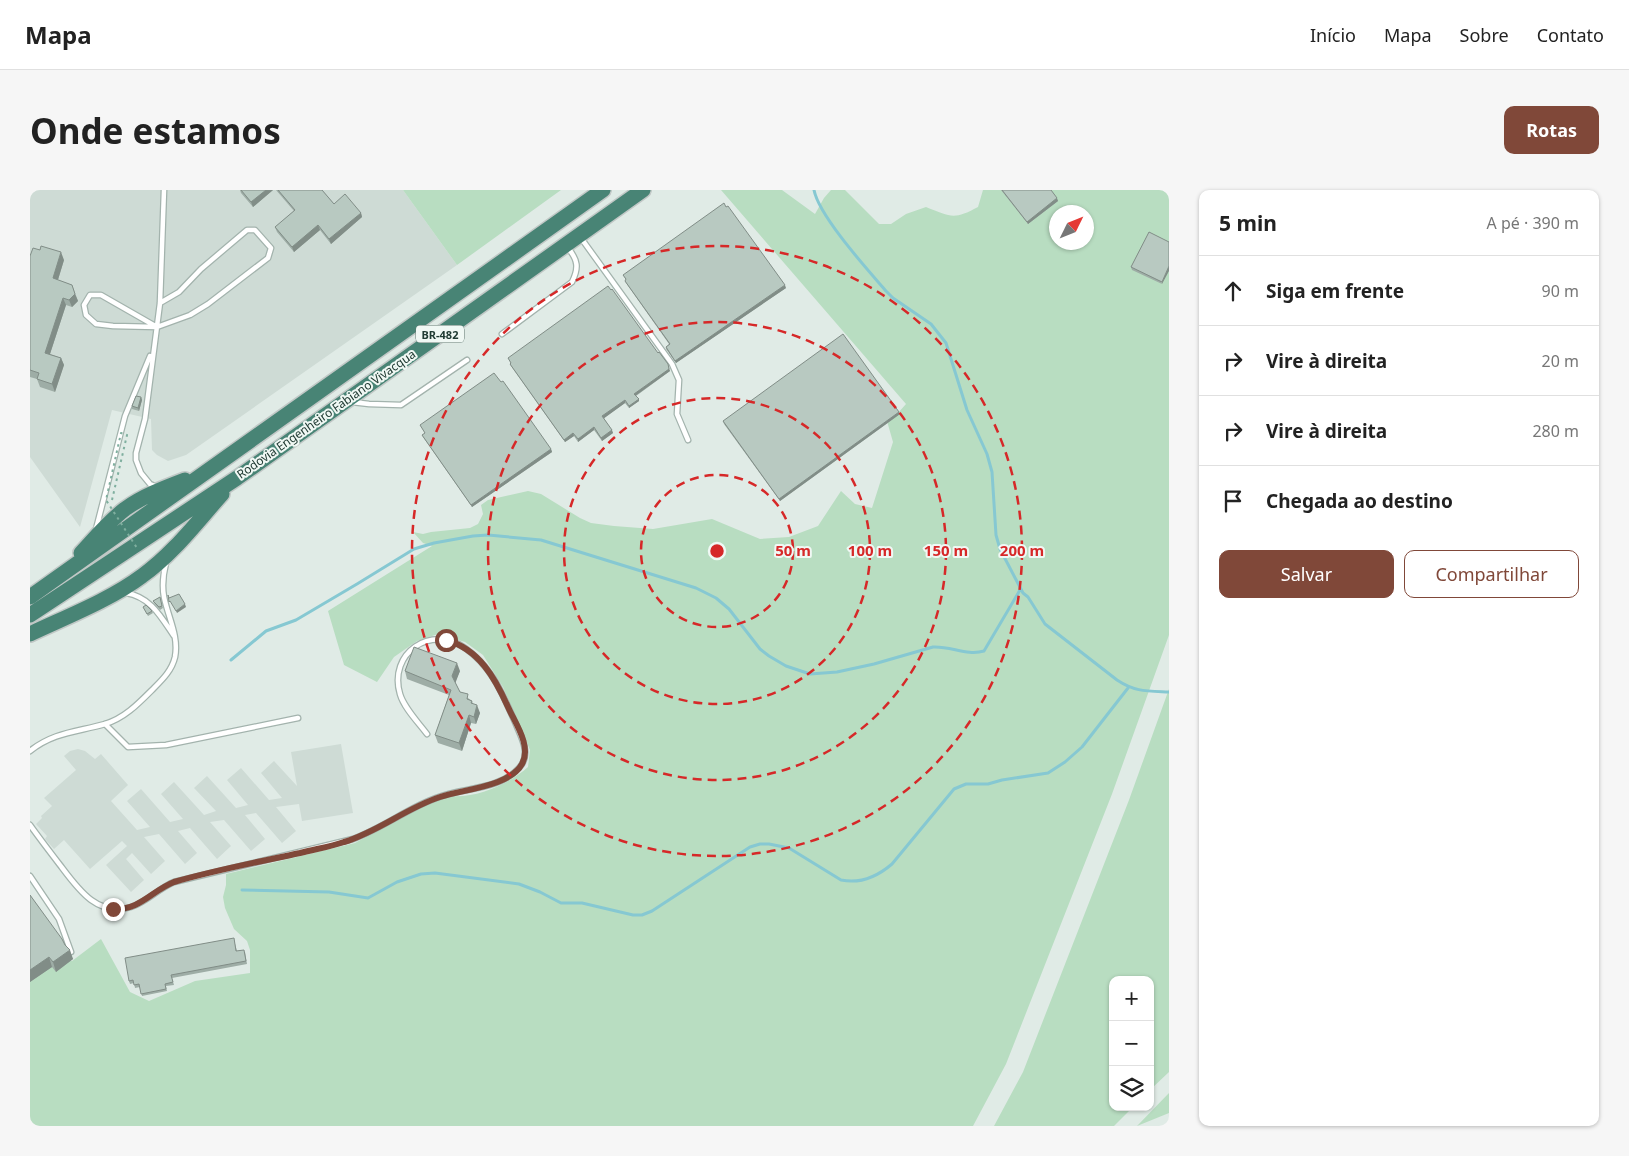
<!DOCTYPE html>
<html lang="pt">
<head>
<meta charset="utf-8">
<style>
	:root { --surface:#fff; --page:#f6f6f6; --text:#222; --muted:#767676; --line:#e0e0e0; --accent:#804839 }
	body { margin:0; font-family:"Noto Sans",sans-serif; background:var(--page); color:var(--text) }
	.controls { position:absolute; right:15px; bottom:15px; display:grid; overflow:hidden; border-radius:10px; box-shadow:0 1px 4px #0004 }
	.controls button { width:45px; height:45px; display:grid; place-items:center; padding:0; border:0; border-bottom:1px solid var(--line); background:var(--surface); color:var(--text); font:25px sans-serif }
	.compass { position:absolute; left:1019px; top:15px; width:45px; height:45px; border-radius:50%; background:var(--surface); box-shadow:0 1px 4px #0004; rotate:47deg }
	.stop { position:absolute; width:15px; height:15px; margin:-11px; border:4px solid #804839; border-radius:50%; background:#fff }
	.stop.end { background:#804839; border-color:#fff; box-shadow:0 1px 5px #0008 }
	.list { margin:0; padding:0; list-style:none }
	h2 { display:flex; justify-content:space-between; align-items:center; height:65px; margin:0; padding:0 20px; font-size:21px }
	h2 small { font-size:16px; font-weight:400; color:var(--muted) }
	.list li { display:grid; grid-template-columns:32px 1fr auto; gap:15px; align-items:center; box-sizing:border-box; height:70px; padding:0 20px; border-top:1px solid var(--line) }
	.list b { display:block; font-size:19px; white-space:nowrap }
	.list em { font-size:16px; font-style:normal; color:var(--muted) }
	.actions { display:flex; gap:10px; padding:15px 20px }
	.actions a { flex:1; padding:11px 0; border:1px solid var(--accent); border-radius:10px; text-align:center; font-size:18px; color:var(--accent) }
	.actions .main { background:var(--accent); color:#fff }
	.icon { flex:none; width:28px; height:28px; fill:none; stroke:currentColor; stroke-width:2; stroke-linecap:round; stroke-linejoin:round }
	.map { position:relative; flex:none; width:1139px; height:936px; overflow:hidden; border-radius:10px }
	header { display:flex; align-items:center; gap:30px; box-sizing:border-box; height:70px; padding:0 25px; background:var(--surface); border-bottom:1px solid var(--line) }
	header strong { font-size:24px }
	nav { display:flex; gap:28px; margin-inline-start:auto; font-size:18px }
	.intro { display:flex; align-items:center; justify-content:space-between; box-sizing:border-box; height:120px; padding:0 30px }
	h1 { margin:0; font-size:35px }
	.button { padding:12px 22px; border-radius:10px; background:var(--accent); color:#fff; font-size:18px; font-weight:700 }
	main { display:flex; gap:30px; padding:0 30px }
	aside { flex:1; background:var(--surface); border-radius:10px; box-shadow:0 1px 4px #0004 }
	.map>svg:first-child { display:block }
</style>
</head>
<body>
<header>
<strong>Mapa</strong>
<nav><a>Início</a><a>Mapa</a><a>Sobre</a><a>Contato</a></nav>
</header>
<div class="intro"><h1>Onde estamos</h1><a class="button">Rotas</a></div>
<main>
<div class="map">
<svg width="1139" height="936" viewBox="0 0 1139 936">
	<rect width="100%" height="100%" fill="#e0ebe6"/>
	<path fill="#cedbd5" d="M0,0H373L427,75L156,265L138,271L127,265L122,260L121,229L82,220L50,337L0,267Z
		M311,554L323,623L272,631L269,614L246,617L266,641L252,653L226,623L215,625L235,649L221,661L194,630L180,632L201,656L187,669L160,638L148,641L167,663L155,674L129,644L114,647L135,671L121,684L102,663L96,669L114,690L101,702L76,675L97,656L92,651L60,679L34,650L24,659L15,649L17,646L6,634L12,628L11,626L22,616L14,608L46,580L34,566L40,561L48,559L55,561L65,569L71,564L98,595L81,611L107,640L120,637L97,611L111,599L140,632L153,629L131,604L144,592L174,625L186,621L164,598L177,586L206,618L218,615L197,590L211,578L239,610L252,608L231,583L244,571L267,596L261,562Z"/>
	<path fill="#b8ddc1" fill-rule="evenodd" d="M373,0H531L427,75Z
		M691,0H752L785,24L794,8L801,0H815L849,34H861L876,24L896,17C921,27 924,30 948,17L953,0H1139V445L1082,604L976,874L943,936H0V782L32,768L42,771L71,749L100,802L119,811L165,791L220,783V760L217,751L204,739L195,718L193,707L196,695V684L325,653L414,605C441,611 478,595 498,577L500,560L473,497L453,465L435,452L408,444L387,451L364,467L347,492L314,475L298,421L402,356L393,353L383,342L393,344L401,342L440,338L448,334L453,324L451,315L458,310L498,301L511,304L550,328L561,333L584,336L623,339L682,329L730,349L759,347L788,336L811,301L825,314L842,318L863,252L855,224L868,223L876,214ZM1026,22H1056V52H1026Z
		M1139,499V882L1120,900V790H1083V917H1103L1084,936H964L993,882L1099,610Z
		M1139,903V923L1107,936Z"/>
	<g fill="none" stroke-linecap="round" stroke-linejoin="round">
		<path stroke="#86c8d2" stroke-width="3" d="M784,0C789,26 837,79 856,101L863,108L901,134L916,153L937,220L957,264L962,282L966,345L970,359L993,403L998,407L1015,434L1087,490C1105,502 1117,501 1139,502
			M201,470L236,441L266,430L327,394L384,359L404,353L443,346L458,345L511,350L666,398L686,408L699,419L730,459L739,466L756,476L780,484L807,482L844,474L903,457C921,456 937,466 954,461L990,400
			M212,700L299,702L338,708L367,692L391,684L405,683L489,694L510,702L531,713H552L603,725H612L622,721L720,657L730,654H739L759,658L811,690C830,694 848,686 862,674L924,599L936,594H958L972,590L1018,583L1035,572L1052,557L1098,498"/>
		<defs>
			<path id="service" d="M551,48L642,174L649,190L647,224L658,250
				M127,137L71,105H60L54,115L56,125L66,134L83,136L127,137L160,125L178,114L238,68L241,58L225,40H217L171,79L149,102L130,113
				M472,144L542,92C549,78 548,70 538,58
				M322,212L339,214L371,215L437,170
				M127,297L120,294L111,283L106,270V263L115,229L130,113L134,0
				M66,339L95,226L120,166
				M96,403C121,407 131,427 144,446
				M75,534L98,557L136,555L268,528
				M0,561C24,542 47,542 75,534C95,528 109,513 124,498C133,489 142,480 145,467C149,446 138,427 134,407C132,396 133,385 136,373
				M0,635C10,649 20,662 30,675C48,699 67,727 101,717C117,712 129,698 144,692L323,649C356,637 384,613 419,604C442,598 472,597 489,578C502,564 491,547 485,532C472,503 462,477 435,458C401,434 358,463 370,504C374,518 388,532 397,544
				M0,686L29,729L41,762"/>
			<path id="trunk" d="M51,363C65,348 78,332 95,319C113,306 134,298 155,290
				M0,407L573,0
				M0,425L207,288L613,0
				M0,444C36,427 80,410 112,386C143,364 167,332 192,304"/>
		</defs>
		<use href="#service" stroke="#a3b3ad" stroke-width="7"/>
		<use href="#trunk" stroke="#c1c8c6" stroke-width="18"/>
		<use href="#service" stroke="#fff" stroke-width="4.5"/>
		<use href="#trunk" stroke="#488475" stroke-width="15"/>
		<path stroke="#7faf9f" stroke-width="2" stroke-dasharray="2.5 4" stroke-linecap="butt" d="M82,310L97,245L91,243L76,310L107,358"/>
	</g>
	<path fill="#9eada6" d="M210,0H243L223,17L211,3Z
		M246,0H292L304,14L331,23L332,27L301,54L290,40L264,62L247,42L245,37L264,21Z
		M971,0H1021L1028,11L998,34Z
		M1119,42L1132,94L1102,80L1101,77Z
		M0,66L34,70L28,90L42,95L48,111L42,117L36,115L20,164L31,168L34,175L25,202L10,197L7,189L0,187Z
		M593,85L756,98L646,173L636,159V157L639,154L596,93L595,91L596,90Z
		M628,163L638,174L640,181L606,206L609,211L599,218L595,213L574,228L583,243L572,251L564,240L548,252L544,246L535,252L481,176L480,174L481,173L478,168Z
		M111,207L112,210L109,221L102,219V216Z
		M869,222L870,224L750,311L694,234L693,231Z
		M390,235L521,259L522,262L442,317L393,247L392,245L395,243Z
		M130,407L133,418L130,420L124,413L123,411Z
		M113,417L122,421L123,423L118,426Z
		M375,481H430L425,492L430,502L442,511L443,514L450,523L446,534L441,533L432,561L408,553L405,545L419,505L377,489Z
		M0,705L35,755L43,769L26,782L22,777L0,792Z
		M204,750L207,761L215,762L217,774L142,788L144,795L136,796L137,801L112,806L110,797L105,798L104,793L100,794L99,791Z"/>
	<path fill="#818d87" d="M236,0H243L223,17L221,12Z
		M1027,8L1028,11L998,34L997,32Z
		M331,23L332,27L301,54L299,49Z
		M288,35L290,40L264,62L262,57Z
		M31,62L34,70L26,96L23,88Z
		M1139,76V81L1132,94V92Z
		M755,95L756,98L646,173L645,171Z
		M45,104L48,111L42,117L39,110Z
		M33,108L36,115L18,170L15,163Z
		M31,168L34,175L25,202L22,194Z
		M639,179L640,181L605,206L604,204Z
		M111,207L112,210L109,221L108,218Z
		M609,209V211L599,218V216Z
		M595,210V213L573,229L572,226Z
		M869,222L870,224L750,311L749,309Z
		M564,237V240L548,252V249Z
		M582,240L583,243L572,251L571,248Z
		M543,243L544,246L535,252L534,250Z
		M521,259L522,262L442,317L441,315Z
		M155,414L156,417L147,423L146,421Z
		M427,473L430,481L425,494L422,486Z
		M447,515L450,523L446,534L444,527Z
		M439,525L441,533L432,561L429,553Z
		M40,760L43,769L26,782L23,772Z
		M19,767L22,777L0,792V780Z"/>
	<path fill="#b8c9c1" stroke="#818d87" d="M211,0H236L221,12Z
		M248,0H292L304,14L315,4L331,23L299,49L288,35L262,57L245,37L265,20Z
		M972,0H1021L1027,8L997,32Z
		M694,13L696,17L698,16L755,95L645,171L636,157L640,154L595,91L596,89L593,85Z
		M1119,42L1139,52V76L1132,92L1101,77Z
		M11,56L31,62L23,88L42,95L45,104L39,110L33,108L15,163L31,168L22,194L7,189L9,183L0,180V66L3,58L10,60Z
		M578,96L581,100L582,99L628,163L629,162L638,174L639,179L604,204L609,209L599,216L595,210L572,226L582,240L571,248L564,237L548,249L543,243L534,250L480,174L481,173L478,168Z
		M813,144L869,222L749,309L693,231Z
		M464,183L471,192L473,191L521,259L441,315L392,245L395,243L390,235Z
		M106,206L111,207L108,218L102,216Z
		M149,404L155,414L146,421L140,411L139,412L138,405L139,408Z
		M130,407L132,416L129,417L123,411Z
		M116,415L122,421L117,424L113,417Z
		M384,457L427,473L422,486L430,502L438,504L437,509L442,511L441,513L447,515L444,527L439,525L429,553L405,545L421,500L375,481Z
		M0,705L32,749L35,755L40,760L23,772L19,767L0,780Z
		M204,748L206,761L214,760L216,771L141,785L143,792L135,794L136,799L111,804L109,794L104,795L103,790L99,791L95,768Z"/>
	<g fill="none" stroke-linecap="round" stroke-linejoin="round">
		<path stroke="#804839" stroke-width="6" d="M83,719C111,720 121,701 144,692C185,680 228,672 270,663C285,659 300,657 314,652C348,642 376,618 410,607C433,599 479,597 492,574C502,556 485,533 478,517C465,488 449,459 416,450"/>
	</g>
	<g fill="none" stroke="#d62828" stroke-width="2.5" stroke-dasharray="9 6">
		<circle cx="687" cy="361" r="76"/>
		<circle cx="687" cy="361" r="153"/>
		<circle cx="687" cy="361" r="229"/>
		<circle cx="687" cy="361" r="305"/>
	</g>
	<g text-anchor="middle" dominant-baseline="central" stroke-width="4" stroke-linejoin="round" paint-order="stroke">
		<rect fill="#f0f8f4" stroke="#5e746d" stroke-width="1" x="386" y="135.5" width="48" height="17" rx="4"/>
		<g font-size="11" font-weight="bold" fill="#203b33">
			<text x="410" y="144">BR-482</text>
		</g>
		<g font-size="12" fill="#203b33" stroke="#f0f8f4">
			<text transform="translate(296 224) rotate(-35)">Rodovia Engenheiro Fabiano Vivacqua</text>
		</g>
	</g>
	<circle cx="687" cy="361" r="8" fill="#d62828" stroke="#f0f8f4" stroke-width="2.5"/>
	<g font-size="15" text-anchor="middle" font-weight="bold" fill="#d62828" stroke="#f0f8f4" stroke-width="4" stroke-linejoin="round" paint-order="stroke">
		<text x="763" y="366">50 m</text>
		<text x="840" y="366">100 m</text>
		<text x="916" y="366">150 m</text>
		<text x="992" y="366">200 m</text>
	</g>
</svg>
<div class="controls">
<button>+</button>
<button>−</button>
<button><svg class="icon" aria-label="layers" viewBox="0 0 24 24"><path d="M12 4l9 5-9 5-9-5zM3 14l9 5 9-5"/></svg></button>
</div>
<svg class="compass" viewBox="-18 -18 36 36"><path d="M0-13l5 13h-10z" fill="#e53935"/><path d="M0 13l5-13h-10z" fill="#767676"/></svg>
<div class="stop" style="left:416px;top:450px"></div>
<div class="stop end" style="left:83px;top:719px"></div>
</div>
<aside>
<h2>5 min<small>A pé · 390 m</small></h2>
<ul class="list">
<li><svg class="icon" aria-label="ahead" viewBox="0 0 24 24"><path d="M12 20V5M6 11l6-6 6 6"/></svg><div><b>Siga em frente</b></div><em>90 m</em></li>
<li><svg class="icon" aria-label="right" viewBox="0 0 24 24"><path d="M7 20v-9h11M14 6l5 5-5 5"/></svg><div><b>Vire à direita</b></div><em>20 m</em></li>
<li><svg class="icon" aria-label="right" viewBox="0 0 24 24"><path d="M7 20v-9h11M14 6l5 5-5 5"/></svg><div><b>Vire à direita</b></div><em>280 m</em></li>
<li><svg class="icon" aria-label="arrive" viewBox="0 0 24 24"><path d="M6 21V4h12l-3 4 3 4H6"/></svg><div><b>Chegada ao destino</b></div></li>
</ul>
<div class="actions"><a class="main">Salvar</a><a>Compartilhar</a></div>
</aside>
</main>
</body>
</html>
